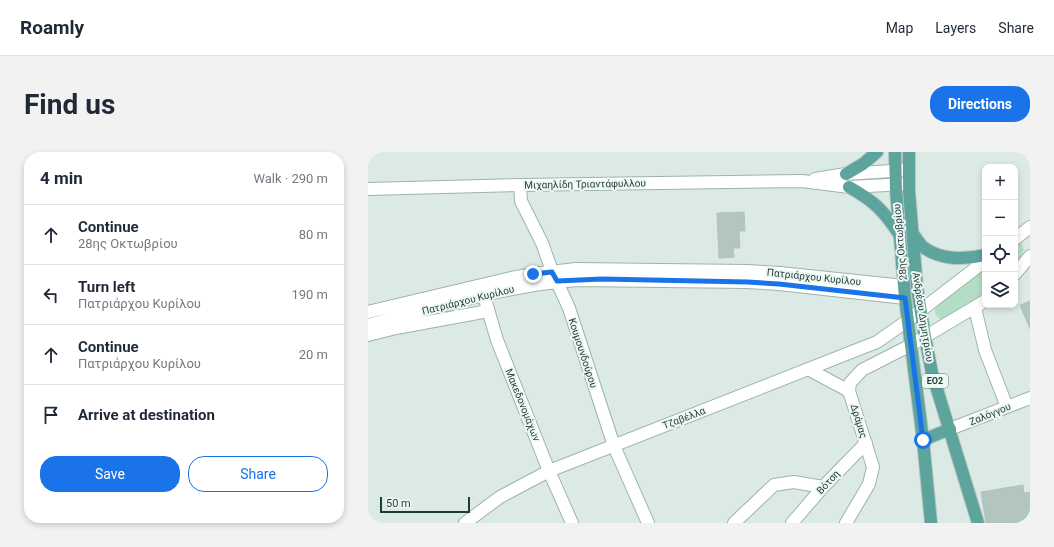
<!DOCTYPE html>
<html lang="en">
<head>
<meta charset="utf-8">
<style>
	:root { --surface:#fff; --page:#f2f2f3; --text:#1f2937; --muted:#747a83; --line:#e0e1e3; --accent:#1a73e8 }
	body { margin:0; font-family:Roboto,sans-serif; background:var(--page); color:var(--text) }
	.controls { position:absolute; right:12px; top:12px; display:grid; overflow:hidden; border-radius:8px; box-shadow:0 2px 6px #0003 }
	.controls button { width:36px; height:36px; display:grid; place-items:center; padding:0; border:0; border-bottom:1px solid var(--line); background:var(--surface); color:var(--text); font:20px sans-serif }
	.scale { position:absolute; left:12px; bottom:10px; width:90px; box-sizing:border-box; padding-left:4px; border:2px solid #1d3b37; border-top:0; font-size:11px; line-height:14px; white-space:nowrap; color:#1d3b37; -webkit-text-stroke:3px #edf7f3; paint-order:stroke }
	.stop { position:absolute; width:12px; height:12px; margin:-9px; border:3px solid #1a73e8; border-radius:50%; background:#fff }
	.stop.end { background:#1a73e8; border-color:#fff; box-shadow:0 1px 4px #0008 }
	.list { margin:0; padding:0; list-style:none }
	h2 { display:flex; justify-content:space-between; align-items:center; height:52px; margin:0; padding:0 16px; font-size:17px }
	h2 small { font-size:13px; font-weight:400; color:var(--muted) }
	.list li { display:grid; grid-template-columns:26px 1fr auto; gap:12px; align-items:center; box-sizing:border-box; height:60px; padding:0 16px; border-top:1px solid var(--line) }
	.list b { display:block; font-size:15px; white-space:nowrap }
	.list p { margin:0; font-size:13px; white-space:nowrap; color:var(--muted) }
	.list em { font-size:13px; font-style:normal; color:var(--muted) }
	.actions { display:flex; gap:8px; padding:12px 16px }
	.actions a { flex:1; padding:9px 0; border:1px solid var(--accent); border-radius:16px; text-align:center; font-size:14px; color:var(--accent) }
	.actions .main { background:var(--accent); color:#fff }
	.icon { flex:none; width:22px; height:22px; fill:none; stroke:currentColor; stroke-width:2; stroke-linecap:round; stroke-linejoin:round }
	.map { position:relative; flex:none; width:662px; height:371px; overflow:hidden; border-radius:16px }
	header { display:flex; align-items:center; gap:24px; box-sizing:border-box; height:56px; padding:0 20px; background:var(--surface); border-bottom:1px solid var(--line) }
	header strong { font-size:19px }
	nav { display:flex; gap:22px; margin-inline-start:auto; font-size:14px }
	.intro { display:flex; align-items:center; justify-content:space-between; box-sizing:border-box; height:96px; padding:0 24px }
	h1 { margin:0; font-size:28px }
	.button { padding:10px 18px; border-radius:16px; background:var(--accent); color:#fff; font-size:14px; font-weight:700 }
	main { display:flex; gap:24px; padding:0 24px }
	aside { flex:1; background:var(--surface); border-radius:16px; box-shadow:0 2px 6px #0003 }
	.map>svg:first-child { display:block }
</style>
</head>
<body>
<header>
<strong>Roamly</strong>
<nav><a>Map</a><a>Layers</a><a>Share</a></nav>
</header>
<div class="intro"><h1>Find us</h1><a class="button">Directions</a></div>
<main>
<aside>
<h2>4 min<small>Walk · 290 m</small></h2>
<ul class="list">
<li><svg class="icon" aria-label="ahead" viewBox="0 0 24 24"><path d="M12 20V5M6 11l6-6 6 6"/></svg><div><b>Continue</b><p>28ης Οκτωβρίου</p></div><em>80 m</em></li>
<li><svg class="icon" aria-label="left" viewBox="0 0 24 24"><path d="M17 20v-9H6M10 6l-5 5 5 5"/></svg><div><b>Turn left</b><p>Πατριάρχου Κυρίλου</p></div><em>190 m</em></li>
<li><svg class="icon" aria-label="ahead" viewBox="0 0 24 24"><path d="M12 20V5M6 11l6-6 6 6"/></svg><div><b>Continue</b><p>Πατριάρχου Κυρίλου</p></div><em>20 m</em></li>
<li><svg class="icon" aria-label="arrive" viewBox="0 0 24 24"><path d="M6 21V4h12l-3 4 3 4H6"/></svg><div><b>Arrive at destination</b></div></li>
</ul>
<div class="actions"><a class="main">Save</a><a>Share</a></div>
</aside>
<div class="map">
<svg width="662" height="371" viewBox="0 0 662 371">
	<rect width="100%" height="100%" fill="#dceae6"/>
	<path fill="#b3dec5" d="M651,91L654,92L656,98L647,114V92Z
		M617,114V146L575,168C568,166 566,161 567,154Z"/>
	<path fill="#b2c5c0" stroke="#afc4be" d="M376,60L377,79H371L372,96H365L366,105L351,106L349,61Z
		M662,149V177L652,153Z
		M655,333L656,341L662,340V371H618L613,340Z"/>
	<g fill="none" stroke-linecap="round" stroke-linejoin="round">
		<defs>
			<path id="minor" d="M152,33L153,49L174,91L184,119L201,156L246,294L280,371
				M114,137L129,188L181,319L204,371
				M607,156L617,198L639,255
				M0,160L143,126L165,122L208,117L379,119L412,121L536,134
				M0,173C69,155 139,133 210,128L379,130L411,132L537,146
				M0,183L28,176L120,159
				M440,217L481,239
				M582,277L662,246
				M366,371L406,333L426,330L455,335
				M424,371L455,335L498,291"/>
			<path id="tertiary" d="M447,27L478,22L538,18
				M0,37L152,33L434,29L481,35L538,32
				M97,371L132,345L181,319L509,190L539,169
				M478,371L501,332L505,315L481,239L482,231L494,218L543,193"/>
			<path id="secondary" d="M647,87L662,75
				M647,122L662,104
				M539,169L617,109
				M543,193L617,149"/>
			<path id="primary" d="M527,0L528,38L537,146L555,288L563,371
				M541,0V39L549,136L557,185L564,221L610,371
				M478,22L495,12L509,0
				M481,35C506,49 516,59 531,82
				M545,82C548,86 551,91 555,95C572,108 597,108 617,103
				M555,288L582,277"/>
		</defs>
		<use href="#minor" stroke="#9fb2ae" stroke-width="14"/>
		<use href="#tertiary" stroke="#9fb2ae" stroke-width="14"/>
		<use href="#secondary" stroke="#9bb7b1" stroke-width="14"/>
		<use href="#primary" stroke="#bbc4c3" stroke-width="14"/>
		<use href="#minor" stroke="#fff" stroke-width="12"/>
		<use href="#tertiary" stroke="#fff" stroke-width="12"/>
		<use href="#secondary" stroke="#fff" stroke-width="12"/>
		<use href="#primary" stroke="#5ca49c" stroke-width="12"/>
	</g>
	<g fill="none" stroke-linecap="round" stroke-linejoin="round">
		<path stroke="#1a73e8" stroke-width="5" d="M165,122L184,120L189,129L234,127L379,130L411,132L537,146L555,288"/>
	</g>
	<g text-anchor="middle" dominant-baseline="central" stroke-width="4" stroke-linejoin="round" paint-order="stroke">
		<rect fill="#edf7f3" stroke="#5b736f" stroke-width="1" x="554" y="222" width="26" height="14" rx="3"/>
		<g font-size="9" font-weight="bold" fill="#1d3b37">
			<text x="567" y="229">ΕΟ2</text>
		</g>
		<g font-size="10" fill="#1d3b37" stroke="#edf7f3">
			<text transform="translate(217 32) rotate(-1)">Μιχαηλίδη Τριαντάφυλλου</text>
			<text transform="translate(532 90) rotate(-95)">28ης Οκτωβρίου</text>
			<text transform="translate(446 125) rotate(6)">Πατριάρχου Κυρίλου</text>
			<text transform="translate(100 148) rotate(-14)">Πατριάρχου Κυρίλου</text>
			<text transform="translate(555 165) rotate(81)">Ανδρέου Δημητρίου</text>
			<text transform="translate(215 201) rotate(72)">Κουμουνδούρου</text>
			<text transform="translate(155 253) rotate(68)">Μακεδονομάχων</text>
			<text transform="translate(622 262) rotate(-22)">Ζαλόγγου</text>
			<text transform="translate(316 266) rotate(-21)">Τζαβέλλα</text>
			<text transform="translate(491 269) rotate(73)">Δράμας</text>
			<text transform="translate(460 330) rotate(-47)">Βότση</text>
		</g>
	</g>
</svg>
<div class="controls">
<button>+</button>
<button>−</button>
<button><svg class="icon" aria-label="locate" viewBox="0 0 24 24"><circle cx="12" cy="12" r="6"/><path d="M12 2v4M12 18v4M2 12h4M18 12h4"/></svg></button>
<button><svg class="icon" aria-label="layers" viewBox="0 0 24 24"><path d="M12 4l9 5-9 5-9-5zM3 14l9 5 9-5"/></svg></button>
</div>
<div class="scale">50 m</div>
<div class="stop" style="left:555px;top:288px"></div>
<div class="stop end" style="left:165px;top:122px"></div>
</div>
</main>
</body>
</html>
